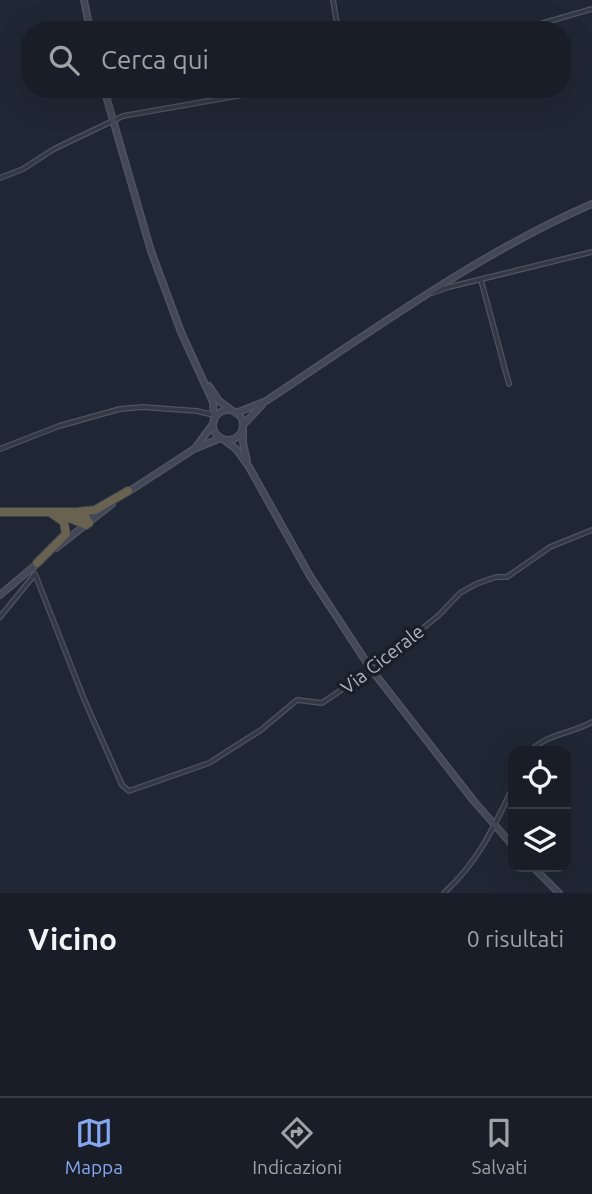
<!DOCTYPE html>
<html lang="it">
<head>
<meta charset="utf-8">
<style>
	:root { --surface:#181d27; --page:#21262f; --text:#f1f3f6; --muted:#9fa2a7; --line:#363b44; --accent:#84a7f0 }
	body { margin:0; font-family:Ubuntu,sans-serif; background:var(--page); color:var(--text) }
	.controls { position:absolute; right:21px; bottom:21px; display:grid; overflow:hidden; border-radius:14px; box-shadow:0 7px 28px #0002 }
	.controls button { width:63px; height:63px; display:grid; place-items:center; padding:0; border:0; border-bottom:2px solid var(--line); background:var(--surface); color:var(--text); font:35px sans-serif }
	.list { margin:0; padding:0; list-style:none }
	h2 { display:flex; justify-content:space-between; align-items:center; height:91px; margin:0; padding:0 28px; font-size:30px }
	h2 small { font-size:23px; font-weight:400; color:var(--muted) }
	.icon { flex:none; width:38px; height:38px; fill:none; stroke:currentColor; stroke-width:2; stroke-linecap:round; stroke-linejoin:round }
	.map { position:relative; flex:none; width:592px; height:893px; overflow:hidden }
	.search { position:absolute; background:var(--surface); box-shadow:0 7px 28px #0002; left:21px; right:21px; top:21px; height:77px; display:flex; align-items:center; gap:18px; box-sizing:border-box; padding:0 24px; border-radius:28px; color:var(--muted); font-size:26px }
	.sheet { height:203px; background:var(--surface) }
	nav { display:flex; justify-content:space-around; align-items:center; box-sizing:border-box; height:98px; border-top:2px solid var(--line); background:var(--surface); font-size:19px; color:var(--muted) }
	nav a { display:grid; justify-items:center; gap:4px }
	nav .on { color:var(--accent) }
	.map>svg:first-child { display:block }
</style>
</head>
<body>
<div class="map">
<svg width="592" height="893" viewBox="0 0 592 893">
	<rect width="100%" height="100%" fill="#202734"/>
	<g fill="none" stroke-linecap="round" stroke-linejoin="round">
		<defs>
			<path id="street" d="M333,0L338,30
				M519,30L592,9
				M0,178L23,169L54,149L123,116L248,94L305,89
				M481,280L509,384
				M432,293L449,287L592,252
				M0,449L59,426L120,409L142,407L197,411L214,415
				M0,617L35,574L84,699L122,785L129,791L209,763L261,730L297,700L322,703L378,665L439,615L460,593L476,584L496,577H507L550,547L592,530
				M531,751C546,734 573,733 592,722
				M444,893C478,862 494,827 513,787"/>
			<path id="secondary" d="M84,0L90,30
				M104,89L151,251L181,332L213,402L214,421
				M209,386L219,401L230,409
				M213 425a15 15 0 1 1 30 0a15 15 0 1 1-30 0Z
				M236,413L266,401C372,331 475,255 592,204
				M243,425L262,405
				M243,429V443L247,461
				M223,439L236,449L249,467L310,576L371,669L473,800L513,846
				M196,447L213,424
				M128,492L194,449L221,438
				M56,548L112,504
				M0,595L38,563
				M533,867L559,893"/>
			<path id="highway" d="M0,512H74L85,516L89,523
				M77,512L95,510L128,491
				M60,514L86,525
				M37,563L66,534L64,522L51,513"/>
		</defs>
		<use href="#street" stroke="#4e5460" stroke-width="6"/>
		<use href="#secondary" stroke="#4e5460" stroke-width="8"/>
		<use href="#highway" stroke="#3b414c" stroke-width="10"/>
		<use href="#street" stroke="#333945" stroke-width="3.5"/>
		<use href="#secondary" stroke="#424857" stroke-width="5"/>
		<use href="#highway" stroke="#6a6251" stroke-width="8"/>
	</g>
	<g text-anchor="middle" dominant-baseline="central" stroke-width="7" stroke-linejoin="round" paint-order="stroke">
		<g font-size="19" fill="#adb4c2" stroke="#191f29">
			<text transform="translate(382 659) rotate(-38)">Via Cicerale</text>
		</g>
	</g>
</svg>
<div class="controls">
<button><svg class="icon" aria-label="locate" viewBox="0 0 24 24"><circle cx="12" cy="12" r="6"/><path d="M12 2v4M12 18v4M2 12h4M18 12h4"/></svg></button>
<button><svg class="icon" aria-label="layers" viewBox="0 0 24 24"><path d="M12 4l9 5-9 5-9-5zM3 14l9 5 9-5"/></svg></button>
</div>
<div class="search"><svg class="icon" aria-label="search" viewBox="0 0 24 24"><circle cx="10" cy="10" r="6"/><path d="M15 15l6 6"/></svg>Cerca qui</div>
</div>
<section class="sheet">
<h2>Vicino<small>0 risultati</small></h2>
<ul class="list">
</ul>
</section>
<nav>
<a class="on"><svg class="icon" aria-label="map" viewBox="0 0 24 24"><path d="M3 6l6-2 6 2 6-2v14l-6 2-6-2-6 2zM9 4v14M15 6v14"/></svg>Mappa</a>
<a><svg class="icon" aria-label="directions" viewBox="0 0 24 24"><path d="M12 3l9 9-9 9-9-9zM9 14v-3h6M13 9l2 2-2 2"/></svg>Indicazioni</a>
<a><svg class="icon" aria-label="saved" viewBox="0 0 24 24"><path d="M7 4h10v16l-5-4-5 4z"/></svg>Salvati</a>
</nav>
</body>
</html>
